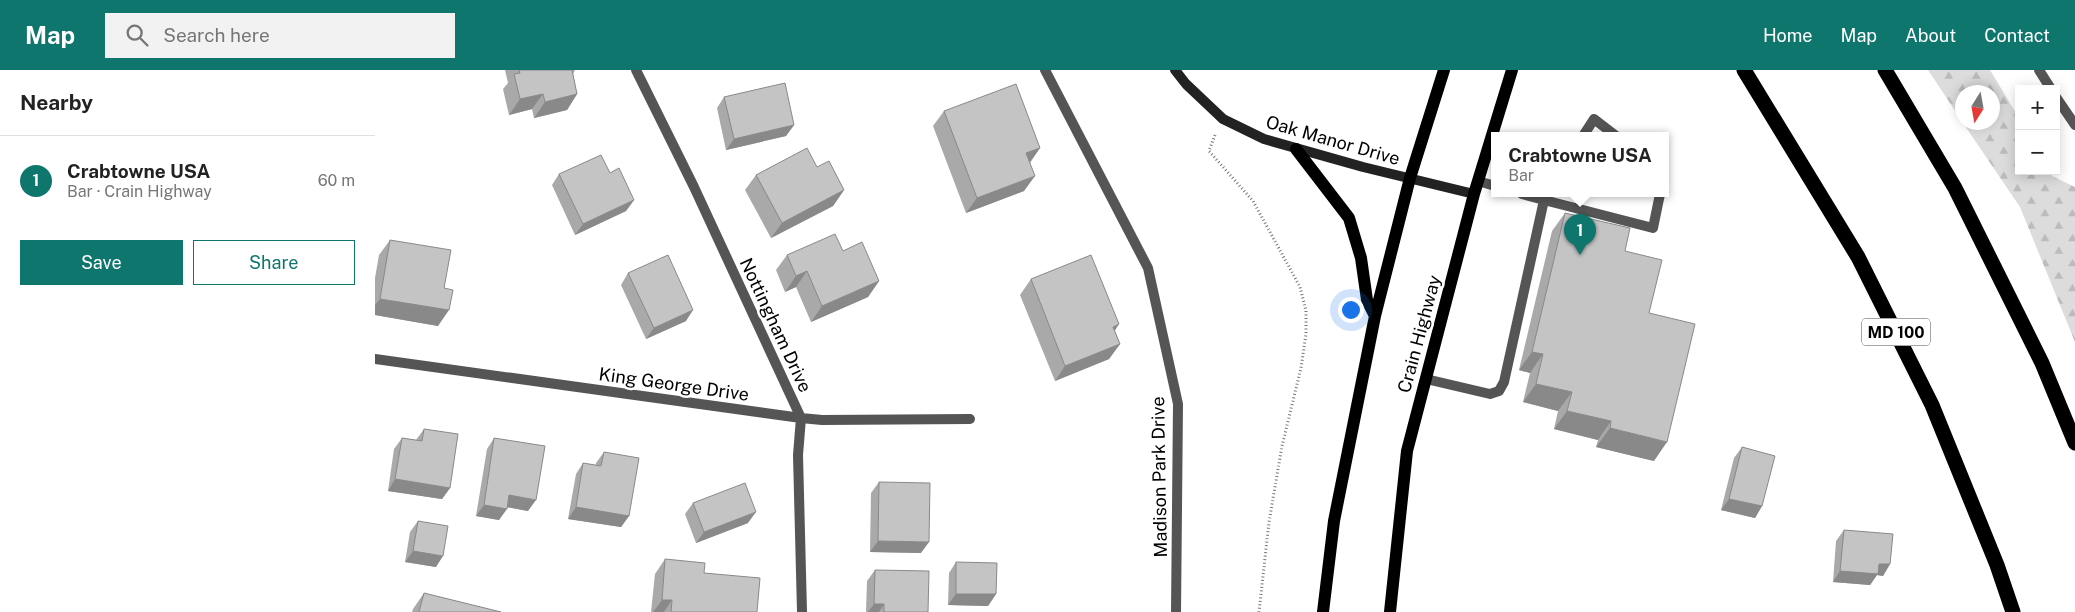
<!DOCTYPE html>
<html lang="en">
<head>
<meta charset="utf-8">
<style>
	:root { --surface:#fff; --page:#f2f2f2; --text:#222; --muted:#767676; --line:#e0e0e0; --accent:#0f766e }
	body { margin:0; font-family:"Public Sans",sans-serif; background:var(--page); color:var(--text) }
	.controls { position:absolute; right:15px; top:15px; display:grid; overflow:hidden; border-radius:0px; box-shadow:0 2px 12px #0003 }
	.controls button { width:45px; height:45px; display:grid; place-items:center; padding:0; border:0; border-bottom:1px solid var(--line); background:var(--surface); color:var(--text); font:25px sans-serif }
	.compass { position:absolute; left:1580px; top:15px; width:45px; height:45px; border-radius:50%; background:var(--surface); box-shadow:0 2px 12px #0003; rotate:191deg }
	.you { position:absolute; left:975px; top:239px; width:18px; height:18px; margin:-12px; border:4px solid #fff; border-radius:50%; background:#1a73e8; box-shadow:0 0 0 8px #1a73e833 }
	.badge { display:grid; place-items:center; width:32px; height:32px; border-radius:50%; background:var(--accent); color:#fff; font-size:16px; font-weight:700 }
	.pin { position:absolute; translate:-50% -41px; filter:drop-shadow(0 1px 2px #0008) }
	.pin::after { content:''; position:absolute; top:26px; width:18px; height:15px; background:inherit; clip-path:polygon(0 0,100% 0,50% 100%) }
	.popup { position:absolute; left:1116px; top:62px; width:178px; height:65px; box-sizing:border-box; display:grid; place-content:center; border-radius:0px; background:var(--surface); filter:drop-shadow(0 1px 4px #0005); font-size:16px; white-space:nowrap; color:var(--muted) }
	.popup b { font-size:19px; color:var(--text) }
	.popup::after { content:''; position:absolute; left:50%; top:100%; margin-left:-10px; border:10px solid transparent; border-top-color:var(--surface) }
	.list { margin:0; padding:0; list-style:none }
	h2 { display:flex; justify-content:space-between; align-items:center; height:65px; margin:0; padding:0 20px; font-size:21px }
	h2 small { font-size:16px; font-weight:400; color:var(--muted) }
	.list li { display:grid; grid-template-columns:32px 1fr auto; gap:15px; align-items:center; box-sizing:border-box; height:90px; padding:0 20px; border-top:1px solid var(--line) }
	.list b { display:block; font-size:19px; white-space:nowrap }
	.list p { margin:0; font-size:16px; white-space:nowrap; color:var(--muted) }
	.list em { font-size:16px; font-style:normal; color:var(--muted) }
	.actions { display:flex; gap:10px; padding:15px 20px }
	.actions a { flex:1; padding:11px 0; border:1px solid var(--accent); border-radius:0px; text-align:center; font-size:18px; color:var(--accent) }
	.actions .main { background:var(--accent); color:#fff }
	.icon { flex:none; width:28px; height:28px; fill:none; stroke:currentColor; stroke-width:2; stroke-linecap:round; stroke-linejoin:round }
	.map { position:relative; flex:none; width:1700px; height:542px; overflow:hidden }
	header { display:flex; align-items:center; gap:30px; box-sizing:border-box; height:70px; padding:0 25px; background:var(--accent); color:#fff }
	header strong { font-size:24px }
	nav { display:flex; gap:28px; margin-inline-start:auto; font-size:18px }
	.search { width:350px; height:45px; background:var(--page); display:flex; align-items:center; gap:12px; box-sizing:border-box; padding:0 18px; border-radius:0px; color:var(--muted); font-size:19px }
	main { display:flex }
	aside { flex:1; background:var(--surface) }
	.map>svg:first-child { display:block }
</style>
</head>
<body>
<header>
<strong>Map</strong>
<div class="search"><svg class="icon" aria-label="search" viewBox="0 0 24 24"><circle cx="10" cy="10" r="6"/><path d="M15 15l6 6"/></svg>Search here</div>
<nav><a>Home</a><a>Map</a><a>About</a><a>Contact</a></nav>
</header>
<main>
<aside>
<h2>Nearby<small></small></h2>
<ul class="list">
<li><span class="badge">1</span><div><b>Crabtowne USA</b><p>Bar · Crain Highway</p></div><em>60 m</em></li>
</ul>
<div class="actions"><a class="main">Save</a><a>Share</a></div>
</aside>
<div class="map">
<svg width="1700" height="542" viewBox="0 0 1700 542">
	<defs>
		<pattern id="forest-firs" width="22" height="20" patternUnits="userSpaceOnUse" patternTransform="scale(1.25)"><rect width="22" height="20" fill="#dcdcdc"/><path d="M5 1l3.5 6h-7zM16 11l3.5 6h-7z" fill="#bbb"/></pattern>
	</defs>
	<rect width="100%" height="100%" fill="#fff"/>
	<path fill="url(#forest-firs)" d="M1553,0H1615L1644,48V101H1675L1677,106L1700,117V272L1645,137L1588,53L1618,52V22H1588L1587,51Z"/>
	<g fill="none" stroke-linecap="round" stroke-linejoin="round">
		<path stroke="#777" stroke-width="3" stroke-dasharray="1 2.5" stroke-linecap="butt" d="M840,65L834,81L878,131L925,217L931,241V264L926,298L907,376L894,452L884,542"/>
		<path stroke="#555" stroke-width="10" d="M1664,0L1676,19
			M1681,27L1700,55
			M1208,66L1219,49L1241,66
			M1103,111L1120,116
			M1172,125L1169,130L1278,158L1285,124
			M1051,309L1115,324L1124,321L1129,312L1169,130L1147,124"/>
		<path stroke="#555" stroke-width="10" d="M261,0L319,117L426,348L423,385L427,542
			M670,0L773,198L803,334L801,542
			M0,289L426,348L447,350L595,349"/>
		<path stroke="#222" stroke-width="10" d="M800,0L811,14L848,49L889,69L988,97L1099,124"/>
		<path stroke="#000" stroke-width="12" d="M921,79L974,148L986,188L992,230L1000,246
			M948,542L959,451L1000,246L1035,108L1069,0
			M1015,542L1032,381L1099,124L1137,0"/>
		<path stroke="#000" stroke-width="15" d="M1369,0L1483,187L1557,335L1622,495L1638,542
			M1510,0L1580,118L1667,293L1700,373"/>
	</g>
	<path fill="#a9a9a9" d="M130,0H200L198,4L202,24L192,40L159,48L157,39L134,45L128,19L133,13Z
		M349,27L419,55L411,66L351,80L342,38Z
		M569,41L665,78L655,93L649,121L591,143L558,56Z
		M442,97L469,120L458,136L396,168L370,120L381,105Z
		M235,103L259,130L251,141L200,165L177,115L184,104Z
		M1190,143L1250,181L1274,243L1279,391L1221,377L1223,370L1179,359L1183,341L1148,332L1155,303L1144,300L1177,161Z
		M15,170L69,218L63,256L0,245V208L4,185Z
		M468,181L504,211L493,227L436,252L421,217L410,222L401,200L412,185Z
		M253,203L311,251L271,269L246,215Z
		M656,209L740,261L745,274L734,289L680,311L645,225Z
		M49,359L75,418L67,429L13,421L19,379L27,368L41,370Z
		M119,368L153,441L132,437L124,450L101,446L112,379Z
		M1367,377L1387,436L1380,448L1346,440L1359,388Z
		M229,382L254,446L246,457L193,449L201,404L208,393L221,395V393Z
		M504,412L546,483L495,482L496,423Z
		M318,433L373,453L321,473L310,444Z
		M43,451L61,497L30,492L35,462Z
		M1469,460L1515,494L1508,506L1502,505L1495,515L1458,512L1461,471Z
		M290,489L329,503L382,542H276L280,504Z
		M581,492L621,524L613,536L573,535L574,503Z
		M500,500L553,542H491L492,511Z
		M49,523L126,542H37L38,539Z"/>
	<path fill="#898989" d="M168,24L157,39L134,45L145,29Z
		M202,24L192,40L159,48L170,32Z
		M419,55L411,66L351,80L359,69Z
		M665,78L654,93L651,83Z
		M660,106L649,121L591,143L602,128Z
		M469,120L458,136L396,168L407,153Z
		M259,130L251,141L200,165L208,154Z
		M432,201L421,217L410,222L421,206Z
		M504,211L493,227L436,252L447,236Z
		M5,229L74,240L63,256L0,245V235Z
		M318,240L311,251L271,269L279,258Z
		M744,254L734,270L738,257Z
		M745,274L734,289L680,311L690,296Z
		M1157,282L1168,284L1155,303L1144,300Z
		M1161,314L1197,322L1183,341L1148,332Z
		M1192,341L1236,351L1223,370L1179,359Z
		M1235,358L1292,372L1279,391L1221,377Z
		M20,409L75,418L67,429L13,421Z
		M134,425L161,430L153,441L126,436Z
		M1354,429L1387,436L1380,448L1346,440Z
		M109,435L132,439L124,450L101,446Z
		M201,437L254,446L246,457L193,449Z
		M381,442L373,453L321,473L329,462Z
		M503,471L554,472L546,483L495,482Z
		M38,481L68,486L61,497L30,492Z
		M1504,494H1515L1508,506L1502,505L1495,515L1458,512L1465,501Z
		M581,524H621L613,536L573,535Z
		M287,530H297L289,542H278Z
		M499,534H509L504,542H493Z"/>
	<path fill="#c4c4c4" stroke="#898989" d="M144,0H197L202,24L170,32L168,24L145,29L139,4L145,3Z
		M410,13L419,55L359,69L349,27Z
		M641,14L665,78L651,83L660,106L602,128L569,41Z
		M432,78L442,97L454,91L469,120L407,153L381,105Z
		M226,85L235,103L244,98L259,130L208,154L184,104Z
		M1190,143L1255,158L1250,181L1287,190L1274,243L1320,254L1292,372L1235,358L1236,351L1192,341L1197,322L1161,314L1168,284L1157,282Z
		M460,164L468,181L487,172L504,211L447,236L432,201L421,206L412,185Z
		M15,170L76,180L69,218L78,220L74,240L5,229Z
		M293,185L318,240L279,258L253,203Z
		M716,185L744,254L738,257L745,274L690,296L656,209Z
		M49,359L83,364L75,418L20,409L27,368L47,371Z
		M119,368L170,376L161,430L134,425L132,439L109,435Z
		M1367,377L1400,386L1387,436L1354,429Z
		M229,382L264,388L254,446L201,437L208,393L226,396Z
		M504,412L555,413L554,472L503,471Z
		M370,413L381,442L329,462L318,433Z
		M43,451L73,456L68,486L38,481Z
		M1469,460L1518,464L1515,494H1504L1503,504L1465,501Z
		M290,489L330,493L329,503L385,508L382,542H296L297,530H287Z
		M581,492L622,493L621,524H581Z
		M500,500L554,501L553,542H509V534H499Z
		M49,523L126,542H44Z"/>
	<g text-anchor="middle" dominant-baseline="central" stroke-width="5" stroke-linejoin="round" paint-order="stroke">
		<rect fill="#fff" stroke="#4c4c4c" stroke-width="1" x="1487" y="248.5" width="68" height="27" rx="4"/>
		<g font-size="16" font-weight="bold" fill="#000">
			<text x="1521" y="262">MD 100</text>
		</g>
		<g font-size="18" fill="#000" stroke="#fff">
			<text transform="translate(958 70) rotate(16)">Oak Manor Drive</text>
			<text transform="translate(401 255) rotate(65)">Nottingham Drive</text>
			<text transform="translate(1044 264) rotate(-75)">Crain Highway</text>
			<text transform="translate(299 314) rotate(8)">King George Drive</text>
			<text transform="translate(784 407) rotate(-91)">Madison Park Drive</text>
		</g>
	</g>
</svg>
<div class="controls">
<button>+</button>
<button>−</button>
</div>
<svg class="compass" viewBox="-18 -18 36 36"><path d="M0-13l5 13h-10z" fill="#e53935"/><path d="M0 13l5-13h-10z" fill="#767676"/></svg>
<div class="you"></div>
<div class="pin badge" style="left:1205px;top:185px">1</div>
<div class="popup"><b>Crabtowne USA</b>Bar</div>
</div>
</main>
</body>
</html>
